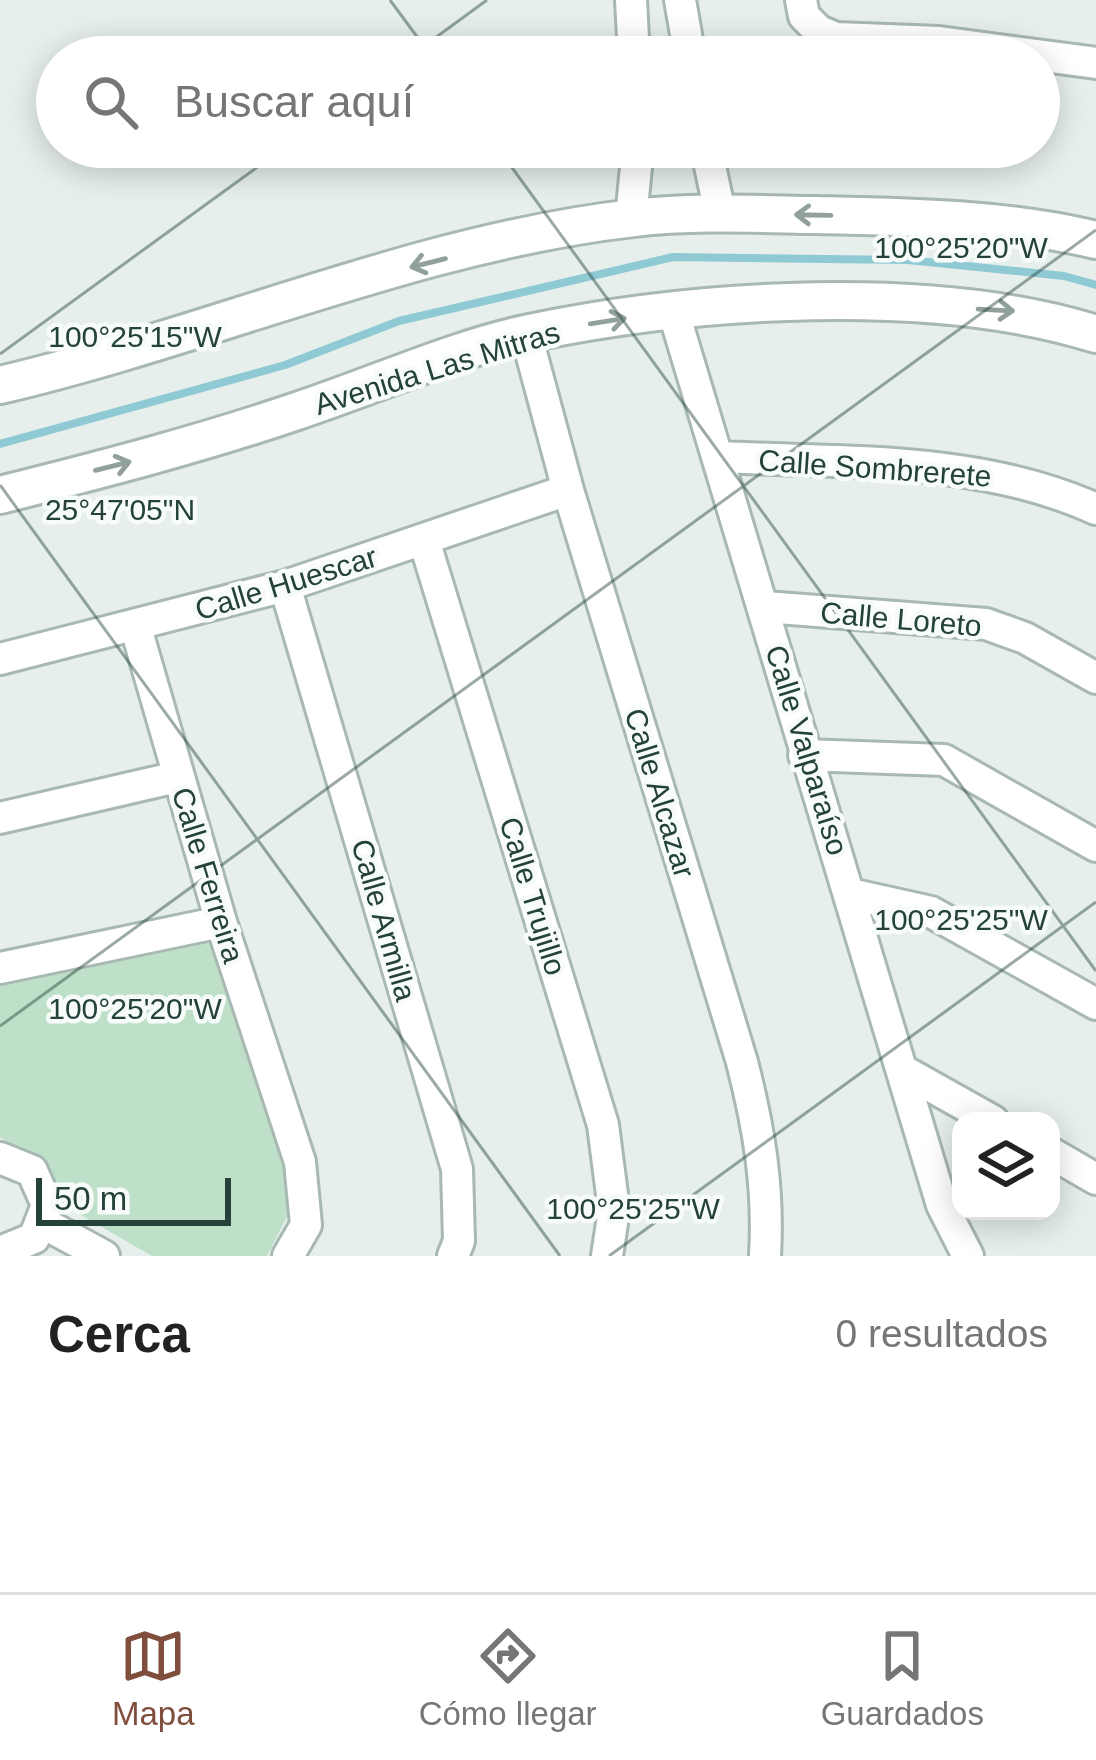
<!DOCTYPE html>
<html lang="es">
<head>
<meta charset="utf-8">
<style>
	:root { --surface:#fff; --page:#f2f2f2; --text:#222; --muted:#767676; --line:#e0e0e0; --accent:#804e3d }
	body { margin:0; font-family:Arial,sans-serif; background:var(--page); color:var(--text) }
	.controls { position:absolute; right:36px; bottom:36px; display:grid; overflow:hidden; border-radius:24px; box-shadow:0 6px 30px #0003 }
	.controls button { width:108px; height:108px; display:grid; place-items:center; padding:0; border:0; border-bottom:3px solid var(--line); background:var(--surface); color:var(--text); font:60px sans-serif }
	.scale { position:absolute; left:36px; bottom:30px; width:195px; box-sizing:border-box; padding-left:12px; border:6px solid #24423a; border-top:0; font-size:33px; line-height:42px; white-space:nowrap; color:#24423a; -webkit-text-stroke:9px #f7fbf9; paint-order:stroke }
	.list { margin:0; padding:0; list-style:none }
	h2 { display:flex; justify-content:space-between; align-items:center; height:156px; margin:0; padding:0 48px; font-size:51px }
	h2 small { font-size:39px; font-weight:400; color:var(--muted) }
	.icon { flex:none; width:66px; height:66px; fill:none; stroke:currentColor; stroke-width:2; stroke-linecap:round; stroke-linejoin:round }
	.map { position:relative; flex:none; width:1096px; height:1256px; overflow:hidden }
	.search { position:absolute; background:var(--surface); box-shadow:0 6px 30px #0003; left:36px; right:36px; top:36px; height:132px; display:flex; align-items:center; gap:30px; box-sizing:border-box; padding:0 42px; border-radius:66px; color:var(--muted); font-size:45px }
	.sheet { height:336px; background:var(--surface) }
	nav { display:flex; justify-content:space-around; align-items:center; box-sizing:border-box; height:168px; border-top:3px solid var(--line); background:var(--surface); font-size:33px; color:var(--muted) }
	nav a { display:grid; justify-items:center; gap:6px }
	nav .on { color:var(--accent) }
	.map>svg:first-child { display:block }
</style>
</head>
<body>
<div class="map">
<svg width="1096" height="1256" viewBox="0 0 1096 1256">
	<rect width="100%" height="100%" fill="#e6efeb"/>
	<path fill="#bfe0c8" d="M205,939L220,950L289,1179L292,1206L267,1256H152L74,1211L59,1198L47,1168L0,1137V979Z"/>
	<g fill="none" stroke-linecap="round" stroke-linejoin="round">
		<path stroke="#8ec9d4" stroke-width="8" d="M0,444L285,365L399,321L673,257L908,260L1064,276L1096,285"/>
		<defs>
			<path id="minor" d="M631,0L634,57
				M680,0L690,57
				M801,0L804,16L819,31L836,38L939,42L1096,63
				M706,147L720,213
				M631,218L638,147
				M673,310L942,1205L968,1256
				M526,334L568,490L742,1062C759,1128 769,1188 765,1256
				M720,457C845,463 979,456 1096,509
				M424,540L603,1125L614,1210L607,1256
				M285,586L457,1169L459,1241L453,1256
				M765,607L986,624L1025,638L1096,678
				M136,628L221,922L300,1162L306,1225L288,1256
				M0,659L285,586L568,490
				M804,755L944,760L1096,846
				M0,818L177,777
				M850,894L931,912L1096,1004
				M0,968L221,922
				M902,1070L993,1121
				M1051,1153L1096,1179
				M0,1158L32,1171L47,1205L34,1238L0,1252
				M43,1223L104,1256"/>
			<path id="tertiary" d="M0,385C210,336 419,242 634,218C694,211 755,214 816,215C911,217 1003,218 1096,240
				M0,495C100,470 200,444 297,411C373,386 451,350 529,333C696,298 933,283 1096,334"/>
		</defs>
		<use href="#minor" stroke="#a8b8b2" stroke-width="36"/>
		<use href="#tertiary" stroke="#a8b8b2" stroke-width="42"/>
		<use href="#minor" stroke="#fff" stroke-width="30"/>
		<use href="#tertiary" stroke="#fff" stroke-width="36"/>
	</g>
	<defs><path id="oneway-shaft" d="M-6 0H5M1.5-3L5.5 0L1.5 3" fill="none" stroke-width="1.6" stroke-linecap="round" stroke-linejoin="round" transform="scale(3)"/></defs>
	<g stroke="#92a09c">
		<use href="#oneway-shaft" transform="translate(813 215) rotate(-179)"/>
		<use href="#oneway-shaft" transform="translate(428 263) rotate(166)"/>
		<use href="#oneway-shaft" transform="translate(996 310) rotate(3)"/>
		<use href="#oneway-shaft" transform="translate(608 321) rotate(-9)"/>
		<use href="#oneway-shaft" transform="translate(113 466) rotate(-14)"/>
	</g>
	<path fill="none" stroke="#24423a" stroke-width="3" stroke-opacity="0.45" d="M390,0L432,57M409,57L487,0M497,147L1096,971M0,354L285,147M0,485L560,1256M0,1026L1096,230M609,1256L1096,902"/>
	<g text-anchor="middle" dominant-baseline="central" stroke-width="9" stroke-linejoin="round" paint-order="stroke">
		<g font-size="30" fill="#24423a" stroke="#f7fbf9">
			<text transform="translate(437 368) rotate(-17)">Avenida Las Mitras</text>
			<text transform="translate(875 468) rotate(4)">Calle Sombrerete</text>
			<text transform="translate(286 583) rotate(-17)">Calle Huescar</text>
			<text transform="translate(901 619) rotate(5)">Calle Loreto</text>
			<text transform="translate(807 750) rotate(73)">Calle Valparaíso</text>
			<text transform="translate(660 793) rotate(73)">Calle Alcazar</text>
			<text transform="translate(208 875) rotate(73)">Calle Ferreira</text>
			<text transform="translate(533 896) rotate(73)">Calle Trujillo</text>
			<text transform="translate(384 920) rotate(74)">Calle Armilla</text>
		</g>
	</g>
	<g font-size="30" text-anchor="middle" fill="#24423a" stroke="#f7fbf9" stroke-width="9" stroke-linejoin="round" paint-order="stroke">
		<text x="961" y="258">100°25'20"W</text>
		<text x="135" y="347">100°25'15"W</text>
		<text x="120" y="520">25°47'05"N</text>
		<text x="961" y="930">100°25'25"W</text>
		<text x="135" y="1019">100°25'20"W</text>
		<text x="633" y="1219">100°25'25"W</text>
	</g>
</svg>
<div class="controls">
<button><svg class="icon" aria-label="layers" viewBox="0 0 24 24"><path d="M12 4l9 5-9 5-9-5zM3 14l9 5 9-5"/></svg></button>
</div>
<div class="scale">50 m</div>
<div class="search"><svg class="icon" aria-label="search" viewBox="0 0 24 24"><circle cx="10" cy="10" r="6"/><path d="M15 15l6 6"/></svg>Buscar aquí</div>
</div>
<section class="sheet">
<h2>Cerca<small>0 resultados</small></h2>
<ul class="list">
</ul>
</section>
<nav>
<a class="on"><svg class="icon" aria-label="map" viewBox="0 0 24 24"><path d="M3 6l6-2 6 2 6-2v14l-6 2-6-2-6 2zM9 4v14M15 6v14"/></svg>Mapa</a>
<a><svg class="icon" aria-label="directions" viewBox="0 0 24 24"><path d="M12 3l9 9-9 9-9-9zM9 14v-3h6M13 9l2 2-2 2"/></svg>Cómo llegar</a>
<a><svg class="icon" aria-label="saved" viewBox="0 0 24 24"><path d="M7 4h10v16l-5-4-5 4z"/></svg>Guardados</a>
</nav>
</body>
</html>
